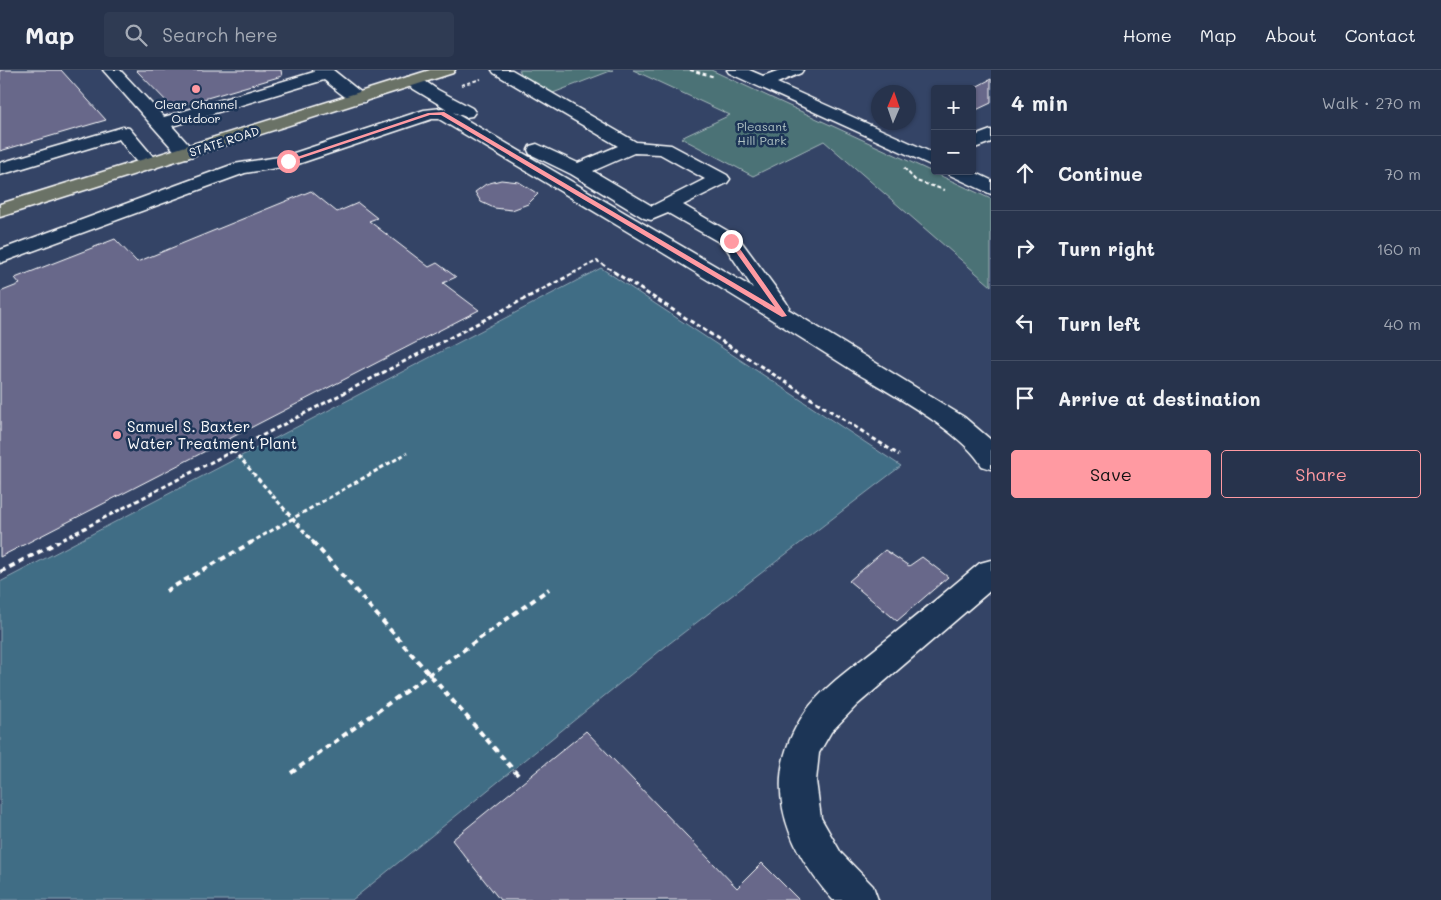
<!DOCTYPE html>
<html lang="en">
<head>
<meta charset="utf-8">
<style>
	:root { --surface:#27334c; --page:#2f3b53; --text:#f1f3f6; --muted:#a4aab5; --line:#434e64; --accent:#ff9aa2 }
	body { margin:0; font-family:Mali,sans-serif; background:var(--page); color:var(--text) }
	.controls { position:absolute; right:15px; top:15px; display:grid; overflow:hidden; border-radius:5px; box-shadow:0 1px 4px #0004 }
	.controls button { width:45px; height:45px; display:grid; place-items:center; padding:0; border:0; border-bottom:1px solid var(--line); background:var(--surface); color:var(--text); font:25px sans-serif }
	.compass { position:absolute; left:871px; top:15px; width:45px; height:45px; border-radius:50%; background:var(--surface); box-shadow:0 1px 4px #0004; rotate:2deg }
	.stop { position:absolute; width:15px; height:15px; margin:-11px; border:4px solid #ff9aa2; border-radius:50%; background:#fff }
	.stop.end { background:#ff9aa2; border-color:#fff; box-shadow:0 1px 5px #0008 }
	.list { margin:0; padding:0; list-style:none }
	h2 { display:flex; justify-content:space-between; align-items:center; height:65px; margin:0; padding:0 20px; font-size:21px }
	h2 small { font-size:16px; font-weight:400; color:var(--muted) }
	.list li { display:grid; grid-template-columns:32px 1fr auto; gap:15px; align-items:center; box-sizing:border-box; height:75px; padding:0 20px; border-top:1px solid var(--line) }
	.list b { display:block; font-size:19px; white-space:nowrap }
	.list em { font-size:16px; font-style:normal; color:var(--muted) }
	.actions { display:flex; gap:10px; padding:15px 20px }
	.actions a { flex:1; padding:11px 0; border:1px solid var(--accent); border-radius:5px; text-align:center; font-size:18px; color:var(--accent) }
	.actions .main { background:var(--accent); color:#111 }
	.icon { flex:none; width:28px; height:28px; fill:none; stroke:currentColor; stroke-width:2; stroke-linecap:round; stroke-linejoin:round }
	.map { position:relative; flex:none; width:991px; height:830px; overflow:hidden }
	header { display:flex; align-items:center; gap:30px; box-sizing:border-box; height:70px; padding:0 25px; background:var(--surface); border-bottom:1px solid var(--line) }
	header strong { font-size:24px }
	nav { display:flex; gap:28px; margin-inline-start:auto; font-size:18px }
	.search { width:350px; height:45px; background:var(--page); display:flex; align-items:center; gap:12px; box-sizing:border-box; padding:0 18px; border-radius:5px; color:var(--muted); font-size:19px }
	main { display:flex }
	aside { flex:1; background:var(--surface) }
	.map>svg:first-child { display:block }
</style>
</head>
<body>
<header>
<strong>Map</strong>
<div class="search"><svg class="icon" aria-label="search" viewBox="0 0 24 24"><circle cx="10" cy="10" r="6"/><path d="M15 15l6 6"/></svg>Search here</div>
<nav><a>Home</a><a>Map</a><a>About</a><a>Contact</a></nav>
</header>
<main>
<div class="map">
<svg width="991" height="830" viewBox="0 0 991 830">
	<rect width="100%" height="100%" fill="#344466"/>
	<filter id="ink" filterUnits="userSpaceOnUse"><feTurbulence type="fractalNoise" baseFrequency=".02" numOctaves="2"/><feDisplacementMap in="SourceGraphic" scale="10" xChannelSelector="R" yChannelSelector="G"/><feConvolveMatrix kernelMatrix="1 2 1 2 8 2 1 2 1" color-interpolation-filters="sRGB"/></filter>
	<g filter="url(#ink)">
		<path fill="#4b7276" stroke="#a5b8ba" d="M519,0H613L553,23L524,8Z
			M633,0H711L991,129V216L824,71L753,106L681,68L730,45Z"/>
		<path fill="#416d85" stroke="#8da7b6" d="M601,198L901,396L666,576L352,830H0V512Z"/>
		<path fill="#68678a" stroke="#fff" d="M0,0H61L106,50L0,81Z
			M136,0H281L282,6L173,38Z
			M991,9V33L974,41L972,40V19Z
			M501,110L519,112L538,124L528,134L512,140L494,138L481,132L475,122L486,114Z
			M311,121L337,142L358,133L377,148L369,151L429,197L437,193L456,207L443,213L479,240L0,487V222L20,214L15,208L115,169L137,192Z
			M885,480L909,496L922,487L948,507L897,551L849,511Z
			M586,661L737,818L762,793L799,830H500L452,770Z"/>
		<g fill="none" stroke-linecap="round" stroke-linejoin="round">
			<defs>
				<path id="minor" d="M103,0H120L164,47L314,2L313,0H333L368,28L365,32C350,35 336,19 324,10L172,56L195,82L193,86L186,88L179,86Z
					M492,0H512L636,72L671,75L727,105L730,109L727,113L683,135L738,167L786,232L789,237L788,239L964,347L991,370V399L982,396C963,362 889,323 855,302C718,214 578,132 439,49H432L295,95L245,103L0,193V180L234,94L285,86L424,40L442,38L447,39L407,15L405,11L407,7H419L438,20L472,38L475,42L472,46L466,47L453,42L753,218L724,175L668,143L651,150L644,148L571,104L530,84L528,80L530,76L537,74L578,93L618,76L494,3ZM634,83L660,84L705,109L652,136L593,101Z
					M727,0H749L763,6L780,0H803L801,3L777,13L935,84V97L729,3Z
					M123,57L129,58L156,90L158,94L156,98C138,102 129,81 119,69L0,105V93Z
					M991,60V72L972,79V67Z
					M948,101H972L991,110V124L950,105Z
					M991,490V520L857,635L831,662L819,683L816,711L821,748L841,783L873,816L878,830H833C783,774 759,707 806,641C825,615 856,595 880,575C914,548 947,521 980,493Z"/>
				<path id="major" d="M430,0H455L453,3L0,147V134Z"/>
			</defs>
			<use href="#minor" stroke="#fff" stroke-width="3"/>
			<use href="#major" stroke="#fff" stroke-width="3"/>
			<path stroke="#fff" stroke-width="2" stroke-dasharray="4 2.5" stroke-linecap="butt" d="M690,0L715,7
				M461,15L481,9
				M904,98L916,111L945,120
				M573,203L597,191L616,203"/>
			<path stroke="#fff" stroke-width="3" stroke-dasharray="4.5 3" stroke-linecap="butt" d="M614,202L899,385
				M233,380L314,473
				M56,473L576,202
				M250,473L407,383"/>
			<path stroke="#fff" stroke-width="4" stroke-dasharray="6 4.5" stroke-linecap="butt" d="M313,472L518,705
				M0,502L58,472
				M166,521L252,472
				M291,703L549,519"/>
			<use href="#minor" fill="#1d3557" fill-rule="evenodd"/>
			<use href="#major" fill="#6a7266" fill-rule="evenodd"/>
		</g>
	</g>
	<path fill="#ff9aa2" d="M444,42L775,237L728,171L733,169L787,246L782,247L441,45H430L290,92L285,91L428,43Z"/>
	<g fill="#ff9aa2" stroke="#1d3557" stroke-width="2">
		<circle cx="196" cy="19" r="5"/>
		<circle cx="117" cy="365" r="5"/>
	</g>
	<g text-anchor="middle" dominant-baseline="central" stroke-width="5" stroke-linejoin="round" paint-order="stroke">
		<g font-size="12" fill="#fff" stroke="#1d3557">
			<text x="196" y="34">Clear Channel<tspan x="196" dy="14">Outdoor</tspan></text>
		</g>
		<g font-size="12" fill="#aec0c1" stroke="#1d3557">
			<text x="762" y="56">Pleasant<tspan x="762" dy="14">Hill Park</tspan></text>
		</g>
		<g font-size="12" fill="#fff" stroke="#1d3557">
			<text transform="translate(224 71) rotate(-18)">STATE ROAD</text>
		</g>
		<g font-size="15" fill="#fff" stroke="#1d3557" text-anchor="start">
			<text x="127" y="356">Samuel S. Baxter<tspan x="127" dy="17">Water Treatment Plant</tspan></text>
		</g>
	</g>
</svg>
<div class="controls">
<button>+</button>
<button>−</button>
</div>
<svg class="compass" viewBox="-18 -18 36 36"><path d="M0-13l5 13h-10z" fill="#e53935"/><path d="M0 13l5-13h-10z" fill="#a4aab5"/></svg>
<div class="stop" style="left:288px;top:91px"></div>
<div class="stop end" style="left:731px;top:171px"></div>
</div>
<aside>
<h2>4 min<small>Walk · 270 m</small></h2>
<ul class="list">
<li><svg class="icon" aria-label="ahead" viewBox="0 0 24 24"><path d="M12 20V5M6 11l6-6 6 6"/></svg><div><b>Continue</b></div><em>70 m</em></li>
<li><svg class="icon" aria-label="right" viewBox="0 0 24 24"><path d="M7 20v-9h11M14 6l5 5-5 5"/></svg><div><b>Turn right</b></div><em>160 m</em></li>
<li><svg class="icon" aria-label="left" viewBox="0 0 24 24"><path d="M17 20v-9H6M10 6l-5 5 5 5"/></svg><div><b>Turn left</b></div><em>40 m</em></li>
<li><svg class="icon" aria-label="arrive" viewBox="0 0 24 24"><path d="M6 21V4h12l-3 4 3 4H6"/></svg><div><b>Arrive at destination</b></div></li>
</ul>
<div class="actions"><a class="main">Save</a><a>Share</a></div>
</aside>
</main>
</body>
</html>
